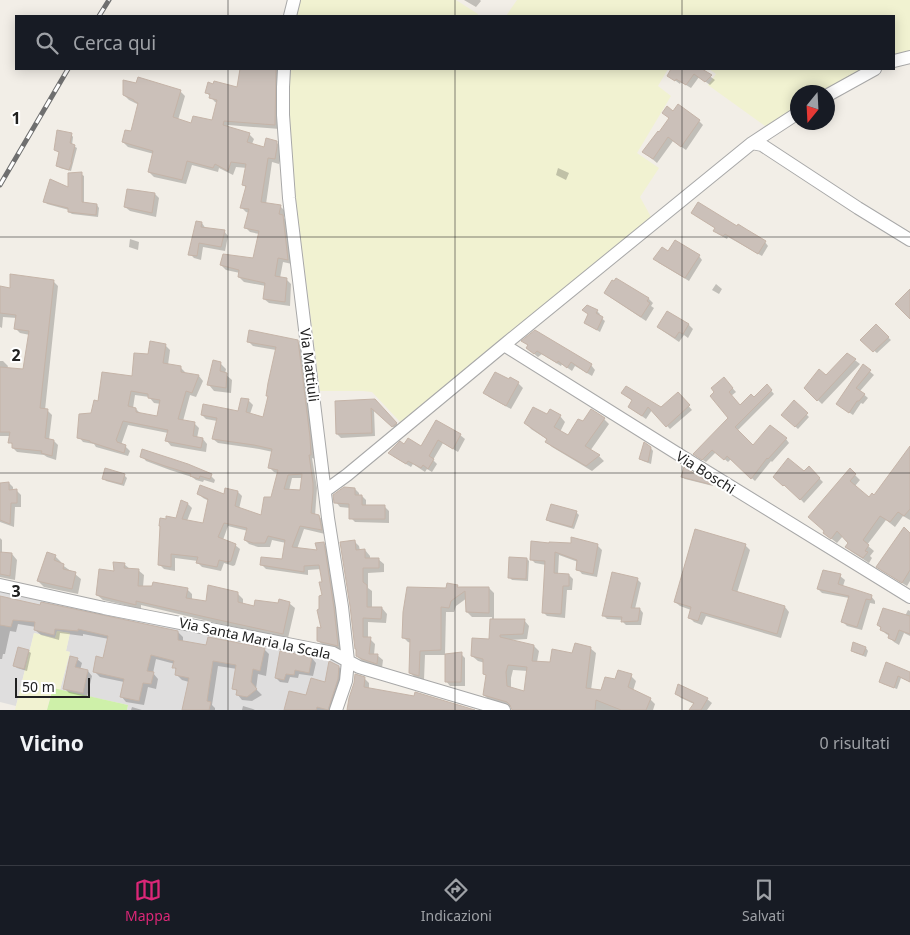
<!DOCTYPE html>
<html lang="it">
<head>
<meta charset="utf-8">
<style>
	:root { --surface:#171b24; --page:#20242c; --text:#f1f3f6; --muted:#9ea1a6; --line:#363941; --accent:#db2777 }
	body { margin:0; font-family:"Noto Sans",sans-serif; background:var(--page); color:var(--text) }
	.compass { position:absolute; left:790px; top:85px; width:45px; height:45px; border-radius:50%; background:var(--surface); box-shadow:0 2px 12px #0003; rotate:198deg }
	.scale { position:absolute; left:15px; bottom:12px; width:75px; box-sizing:border-box; padding-left:5px; border:2px solid #212121; border-top:0; font-size:14px; line-height:18px; white-space:nowrap; color:#212121; -webkit-text-stroke:4px #fff; paint-order:stroke }
	.list { margin:0; padding:0; list-style:none }
	h2 { display:flex; justify-content:space-between; align-items:center; height:65px; margin:0; padding:0 20px; font-size:21px }
	h2 small { font-size:16px; font-weight:400; color:var(--muted) }
	.icon { flex:none; width:28px; height:28px; fill:none; stroke:currentColor; stroke-width:2; stroke-linecap:round; stroke-linejoin:round }
	.map { position:relative; flex:none; width:910px; height:710px; overflow:hidden }
	.search { position:absolute; background:var(--surface); box-shadow:0 2px 12px #0003; left:15px; right:15px; top:15px; height:55px; display:flex; align-items:center; gap:12px; box-sizing:border-box; padding:0 18px; border-radius:0px; color:var(--muted); font-size:19px }
	.sheet { height:155px; background:var(--surface) }
	nav { display:flex; justify-content:space-around; align-items:center; box-sizing:border-box; height:70px; border-top:1px solid var(--line); background:var(--surface); font-size:14px; color:var(--muted) }
	nav a { display:grid; justify-items:center; gap:2px }
	nav .on { color:var(--accent) }
	.map>svg:first-child { display:block }
</style>
</head>
<body>
<div class="map">
<svg width="910" height="710" viewBox="0 0 910 710">
	<rect width="100%" height="100%" fill="#f2eee7"/>
	<path fill="#dfdede" d="M0,592L312,654L344,663L332,710H127L128,705L60,690L70,652L66,651L70,633L57,631L55,638L34,633L16,706L0,702Z"/>
	<path fill="#f1f2d1" d="M300,0H456L478,14L477,16H296Z
		M517,0H910V51L894,56V16H506Z
		M291,69H668L658,86L671,96L637,153L659,168L640,197L651,217L637,230L402,424L372,392L363,391H320L295,193L288,101Z
		M709,69H865L824,92H798L797,109L768,128L708,85L716,74Z
		M57,631L70,633L66,651L70,652L60,690L52,688L47,710H15L34,633L55,638Z"/>
	<path fill="#cef0a9" d="M53,688L128,705L127,710H47Z"/>
	<path fill="#0003" fill-rule="evenodd" d="M464,0H480L481,1L476,7Z
		M242,69H280V129L228,125V128L249,134L254,139L252,144L265,149L276,142L281,147L282,153L279,164L272,162L266,204L280,206L285,211L284,218L287,221L292,264L283,262L280,278L286,279L291,284L290,306L269,303L264,299L266,286L244,282L239,277L240,273L226,270L221,265L254,259L259,234L250,232L246,228L249,213L246,212L241,207L247,188L244,185L247,168L236,167L233,175L219,168L218,172L192,165L186,184L154,177L149,172L154,154L128,147L123,142L132,133L139,105L129,100L124,95L180,91L185,96L178,120L192,124L213,122L218,103L215,102L207,93L238,89Z
		M673,69L678,71L680,69H700L715,80L710,85L699,77L691,88L681,82L680,84L669,76Z
		M664,113H674L699,121L703,125L686,150L673,141L657,163L644,152L670,119Z
		M71,134L73,137L72,145L77,148L71,171L60,168L58,166L60,153L55,149Z
		M558,168L569,173L566,180L556,175Z
		M81,174L84,176V203L97,205L99,208L98,217L72,214L69,212V210L47,204L45,201L69,189Z
		M155,194L159,198L156,217L130,211L125,207Z
		M693,213L765,242L768,246L762,256L728,237L727,239L718,234L715,231L716,228L696,216Z
		M202,223L206,229L224,231L228,236L225,251L203,247L201,260L194,258L190,254Z
		M130,239L139,242L138,250L129,247Z
		M669,253L699,256L702,260L689,281L659,263L655,259Z
		M616,279L649,299L653,303L651,306L654,308L646,321L610,297L605,293Z
		M53,281L58,286L45,410H47L52,415L49,440L54,441L58,445L56,460L47,457L44,455L17,452L13,448V445L10,442L11,436H0V361H3L8,366L7,369L24,370L30,335L20,333L16,329L17,318L3,317L2,328L0,327V287L12,289Z
		M716,284L722,289L719,294L712,290Z
		M588,306L597,311L600,314L599,316L605,321L600,332L585,323L589,315Z
		M668,312L689,325L693,329L688,338L684,335L679,342L663,331L659,327Z
		M876,326L891,340L877,353L864,343Z
		M248,341L298,342L302,346L315,459L312,458L317,488L315,516H319L323,521L325,534L304,529L297,549L318,552L323,543L327,548L342,649L323,645L318,641L323,629L324,596L323,583L321,569L308,570V575L266,569L262,565L283,561L286,543L272,540L270,547H258L249,544L245,540L248,531L228,526L223,540L235,545L240,549L235,565L233,566L224,563L221,571L202,567L198,563V561L175,558V571L164,569L160,565L177,520L182,502L188,504L192,508L187,521L204,525L209,501L203,498L199,494L225,496L238,492L242,496L239,509L262,516L272,499L279,473L274,472L269,467L273,452L259,449L218,443L213,439L217,421L206,419L202,415L239,413L249,401L253,405L250,414L264,418L269,397L268,396L276,350L253,346ZM292,478H303L301,492L289,491Z
		M523,341L591,365L595,370L592,376L575,366L572,371L562,364L561,366L542,354L538,357L527,348L529,346Z
		M165,345L170,350L168,365L180,367L185,372V374L199,376L203,381L196,397L190,395L183,421L194,423L199,428L197,438L203,439L207,444L206,452L171,446L167,441L168,433L128,425L121,445L125,446L130,451L128,456L96,447L94,444L83,442L79,437L99,403L134,377L149,355ZM135,395L149,397L154,403L161,404L158,417L141,414L136,409L133,408Z
		M847,354L860,364L822,404L805,388L826,377Z
		M220,363L226,369L225,374L232,380L231,393L214,391L209,385Z
		M863,366L874,375L860,391L868,398L863,404L861,403L853,415L841,407Z
		M510,379L518,383L523,388L511,409L489,397L485,393L509,381Z
		M727,382L736,392L731,396L741,406L754,398L767,386L774,394L737,431L753,447L786,439L789,443L772,462L771,461L755,481L731,459L728,462L716,452L706,462L698,457L729,418Z
		M678,394L692,410L670,429L652,410L646,419L633,410L629,407L633,401L626,396L661,409Z
		M375,400L400,427L397,430L374,410L375,436L341,438L337,434Z
		M794,402L809,417L798,429L783,415Z
		M548,415L560,416L565,422L560,432L568,437L583,423L604,419L609,424L590,451L599,456L604,461L592,471L552,447L547,442L548,440L531,429L526,423Z
		M437,422L460,435L465,439L458,452L443,443L433,460L437,464L432,472L427,469L425,472L413,464L411,467L394,457L390,453L405,445L421,447Z
		M651,448L653,451L651,464L643,461L640,458Z
		M910,454V520L903,516L895,527L886,520L867,545L874,551L870,556L872,558L869,563L852,552L847,547L850,543L843,536L837,543L824,533L850,470L860,480L855,486L869,498L874,496Z
		M142,456L211,476L215,480L214,483L204,480L203,482L196,480L192,477L170,470L146,461Z
		M809,468L823,482L804,503L789,487L788,488L775,477L804,473Z
		M685,469L713,486L685,479L682,477Z
		M124,475L127,478L124,486L106,481L104,478Z
		M9,483L13,487V491H17L21,495V507H15L14,527L0,522V484Z
		M355,489L359,493V496H362L366,500V506L385,507L389,511V523L355,522L351,518L350,508L340,507L336,502Z
		M576,512L579,515L574,529L550,522L548,520Z
		M910,534V581L907,586L882,571Z
		M0,538L2,540V553L12,554L17,560L15,580L0,577Z
		M354,541L359,546L360,551L365,550L370,556V559H378L384,564V572L368,573V588L372,591V608H382L387,614L386,623L368,622V638L370,639L375,644L374,655H377L383,660L382,668L369,664L362,661L357,656Z
		M533,543L597,545L602,550L597,577L582,574L578,569V562L559,555L558,574L569,575L573,579L572,590H567L565,618L547,616L543,612L546,565L535,563L531,559Z
		M745,545L750,550L737,593L785,607L789,612L781,638L706,616L702,625L694,622L689,617L691,610L680,606L675,602Z
		M55,556L61,562V564L75,574L81,579L78,594L44,587L38,581Z
		M527,559L529,561L528,581L512,580L510,578Z
		M124,564L130,569L138,570L144,575L143,587L187,589L192,594V600L207,603L237,593L243,599V605L255,608L289,603L295,608L288,638L216,623L141,605V609L103,600L97,595L115,573Z
		M840,576L845,580L843,586L871,596L875,601V604L870,603L862,630L847,626L843,622L849,598L822,593L818,589Z
		M637,579L641,583L635,609H640L643,613L641,625H626L623,622V620L607,619L603,615Z
		M457,586L459,588H489L494,593V620H524L529,626L527,639L509,640L534,646L539,651L537,662L551,663L590,648L596,653L591,690L602,692L616,681L631,676L636,681L633,691L650,699L655,704L653,710H516L513,707L489,700L484,695L487,676L485,674V663L478,661L472,656L490,641L492,617H472L467,612V598L456,606L454,612H446L445,655L461,654L465,658V686H450L446,681V655H425L424,680L416,678L410,673L411,643L408,642L403,637L447,590ZM513,670L528,671L526,693L511,689V678Z
		M0,598L178,632L183,637V643L207,647L264,649L269,654L266,676L258,674L256,689L262,695L252,701L242,700L237,694L238,692L234,688L237,669L218,666L212,705L215,708V710H183L189,682L182,680L177,675V671L174,667L175,664L156,659L153,673L158,679L156,689L148,687L144,705L126,702L121,696L124,682L100,677L94,671L104,660L109,639L83,634V636L60,633L59,640L41,635L35,630L36,627L18,624L16,632L10,631L5,654H3L2,659H0Z
		M908,610L910,611V636L904,633L899,645L894,642L890,638V636L886,634L878,625L905,616Z
		M866,648L868,651L866,657L855,653L852,651Z
		M28,651L31,653L27,671L17,668L15,666Z
		M312,658L316,663L313,676L299,674L298,678L290,677L288,683L280,682L276,678Z
		M77,659L82,663L80,670L88,671L92,676L87,697L69,693L65,689Z
		M887,664L910,673V682L901,678L897,689L883,684L881,681Z
		M339,667L344,672L335,710H285L326,684Z
		M364,678L369,683V689L466,710H348Z
		M679,686L707,699L712,703L707,710H691L694,704L681,698L676,694Z
		M243,706L253,709L255,710H242Z
		M132,707L142,710H131Z"/>
	<path fill="#cbc0b9" stroke="#c5b4a8" fill-rule="evenodd" d="M240,69H276L275,125L224,121L223,125L250,133L247,142L264,147L266,138L277,141V147L275,159L268,158L261,202L281,205L279,214L283,215L288,260L278,258L275,276L287,278L285,302L263,299L265,283L238,277L239,270L220,265L223,254L253,258L259,231L244,228L249,209L240,208L246,186L242,185L246,164L231,162L228,171L215,164L213,168L187,161L182,180L148,172L153,151L122,142L125,130L131,131L138,103L134,101V100L123,95V80L136,83L138,77L181,90L173,117L191,123L193,116L212,120L217,100L209,98L210,94L205,93L208,82L213,84L214,81L237,87Z
		M671,69H702L712,75L705,82L694,74L686,85L676,79L675,81L667,76Z
		M678,104L700,120L681,147L668,137L653,159L642,152L658,131L659,132L669,118L662,113L667,106L673,111Z
		M57,130L72,133L70,143L75,145L71,162H72L69,170L56,166L59,152L54,150Z
		M82,172V202L97,204L96,215L68,212V208L43,202L50,179L68,187V173Z
		M127,189L155,193L152,213L124,207Z
		M698,202L737,226L738,224L746,229L766,241L758,254L725,234L723,236L713,231L715,228L691,213Z
		M196,221L202,222L201,227L225,230L221,247L199,243L197,256L188,255Z
		M675,240L700,255L685,278L653,259L662,247L668,251Z
		M10,274L54,280L40,408L48,409L45,438L54,440L52,456L41,453L42,451L12,448V443H8L10,432H0V367L23,369L29,331L14,329L16,315L0,313V286L10,288Z
		M616,278L649,298L647,301L650,303L641,317L604,293L612,280L614,281Z
		M910,289V319L895,304Z
		M587,305L598,310L596,313L603,317L597,330L584,323L588,314L582,310Z
		M667,311L689,324L683,334L679,332L675,338L657,327Z
		M876,324L889,337L873,352L860,340Z
		M249,330L298,340L310,437L311,455H309L313,483V493L311,513L319,515L322,530L300,526L292,547L317,550L315,543L324,542L334,608L338,646L317,641V627L321,628L317,610L319,609V596L322,595L319,582H322L319,565L304,566V572L260,565L261,557L282,559L285,540L268,536L265,543H253L244,540L247,528L224,523L218,537L236,544L231,561L228,562L219,560L217,567L196,563L198,557L171,554V567L158,565L160,526H159L160,518L166,519V516L176,518L181,500L188,503L182,519L203,523L208,499L197,494L200,485L224,494L225,488L238,491L235,506L261,515L264,497H271L278,470L268,468L272,449L254,445L212,439L217,418L201,415L203,404L238,411L241,398L249,399L246,412L263,417L268,396H266L268,383L276,347L247,342ZM302,474L300,490L284,489L288,475Z
		M535,330L592,364L587,373L571,362L567,368L558,361L557,363L537,351L534,354L526,348L528,345L521,341Z
		M150,341L166,344L163,363L181,366V372L199,375L192,393L186,391L178,419L195,422L193,436L203,438L201,448L165,441L168,430L123,421L116,440L117,441V442L126,445L124,453L90,442V441L77,438L79,414L91,413L94,400L98,401L102,372L132,376L134,353L148,354ZM131,391L148,394V398L160,400L157,416L136,412V408L128,406Z
		M847,353L856,359L817,401L804,388L819,369L826,375Z
		M213,360L221,362L220,371L227,373L226,388L207,385Z
		M863,364L871,370L856,388L865,394L859,401H857L849,413L836,404Z
		M495,372L509,379L510,377L519,382L506,406L483,393Z
		M724,377L733,388L729,392L740,405L751,394L754,397L767,384L772,390L735,427L753,445L770,425L787,438L768,459L767,458L751,479L727,456L724,460L712,450L702,460L693,454L728,418L710,396L714,392L711,388Z
		M626,386L661,407L678,392L690,405L666,427L648,407L642,416L628,407L632,400L621,393Z
		M375,399L397,423L392,427L371,408L372,433L336,434L335,401Z
		M794,400L808,413L795,427L781,415Z
		M533,407L547,414L550,409L561,415L554,427L568,435L578,419L583,421L591,409L605,418L585,446L600,455L586,466L545,442L547,439L524,423Z
		M436,420L461,434L453,449L438,440L429,456L434,459L428,469L423,465L421,468L408,461L406,464L388,453L400,441L404,444L408,438L421,446Z
		M644,442L651,447L648,462L639,459Z
		M910,446V509L904,516L898,512L890,522L880,516L863,540L869,545L865,551L868,552L863,558L845,547L848,543L837,531L831,539L823,533L824,531L808,517L850,468L856,474L850,481L869,497L872,493L874,495Z
		M142,449L188,464L212,474L210,479L200,476L199,479L190,476L191,474L165,466L140,457Z
		M788,458L804,471L809,466L820,478L800,500L784,485L783,486L773,477Z
		M684,467L713,485L681,477Z
		M105,468L125,474L122,484L102,479Z
		M9,482V490L17,489V503H11L10,524L0,520V483Z
		M344,487L355,488V495H362V505H385V519H349V504L334,503L333,495Z
		M551,504L577,511L572,527L546,520Z
		M904,527L910,533V570L902,583L876,567Z
		M695,529L746,544L732,590L785,606L777,634L701,612L698,621L688,618L691,607L674,602Z
		M571,537L598,544L593,574L576,570L577,560L555,552L554,573L569,574V586H563L561,614L542,613L545,561L530,560L531,541L549,543V542L571,543Z
		M355,540L356,550L365,549V558H379V568H363V582L367,585V607H382L381,619L363,618V637H371L369,654H378L377,664L362,659L356,656V649H355L350,606L340,542Z
		M0,552L12,553L10,576L0,574Z
		M47,552L56,555L54,560L64,564L63,569L76,572L72,589L37,581Z
		M509,557L527,558L526,579L508,578Z
		M113,562L125,563L124,568L139,569L138,586H152L153,582L188,588L186,598L206,601L208,585L238,592V602L254,606L255,600L278,603L279,599L290,602L283,634L210,618L136,601V605L96,595L99,569L114,571Z
		M823,570L841,574L838,584L872,595L871,600L866,599L857,627L841,622L849,596L817,589Z
		M612,572L638,578L631,608H640L638,621L621,622L622,617L602,616Z
		M447,583L458,585L457,587H489V613L466,612L465,591L451,601L449,608L441,607V650L420,651L419,676L409,673L410,639L402,638L403,612L407,587L446,588Z
		M0,596L40,605L41,602L178,631V640L206,645L208,637L265,648L260,671L253,669L251,682L257,689L247,697L236,695L237,690L232,689L236,665L213,661L207,701L211,702L209,710H182L189,678L175,675L176,668H172L174,661L151,655L147,671L154,672L151,684L143,683L139,701L120,697L124,679L93,672L96,656L103,658L108,636L78,629V631L55,629L54,635L34,630L35,622L13,620L11,627L0,625Z
		M883,608L910,616V634L899,630L895,641L888,638L889,634L880,630L881,627L877,625Z
		M490,619H525L523,634L500,635V637L534,645L532,661L550,662L552,649L572,653L575,643L591,647L586,688L601,690L605,677L615,679L618,670L632,674L628,687L651,698L646,710H621L596,700L595,710H512L510,705L507,702L483,695L486,675L483,674V659L471,656L472,638L489,639ZM508,665L527,667L524,691L507,686L506,672Z
		M853,642L866,647L863,655L851,651Z
		M18,647L29,650L24,669L13,666Z
		M280,651L312,657L309,673L295,670L294,675L286,674L284,680L275,678Z
		M462,652L461,682H445V654Z
		M70,656L78,658L75,667L88,670L83,693L63,689Z
		M329,661L339,666L338,679L328,710L317,707L316,710H284L289,691L306,695L311,678L325,682Z
		M886,662L910,672V682L898,676L894,688L879,682Z
		M355,674L365,677L364,687L414,696L415,692L475,710H347L349,698L354,683Z
		M678,684L708,698L701,710H689L694,703L675,694Z"/>
	<g fill="none" stroke-linecap="round" stroke-linejoin="round">
		<defs>
			<path id="minor" d="M290,16L294,0
				M894,61L910,57
				M284,69L283,87V115L289,198L328,518L342,607L348,661L346,681L336,710
				M828,95L875,69
				M752,143L762,145L858,208L910,240
				M504,345L678,454L910,597
				M325,491L347,475L504,345L752,143L798,113
				M0,585L104,608L333,653L359,667L504,710"/>
		</defs>
		<use href="#minor" stroke="#a8a8a8" stroke-width="14"/>
		<use href="#minor" stroke="#fff" stroke-width="12"/>
		<defs>
			<path id="rail" d="M99,16L109,0
				M0,185L68,69"/>
		</defs>
		<use href="#rail" stroke="#6f6f6f" stroke-width="5"/>
		<use href="#rail" stroke="#fff" stroke-width="3" stroke-dasharray="9" stroke-linecap="butt"/>
	</g>
	<path fill="none" stroke="#212121" stroke-width="1" stroke-opacity="0.55" d="M228,0V16M455,0V16M682,0V16M228,69V710M455,69V710M682,69V710M0,237H910M0,473H910"/>
	<g text-anchor="middle" dominant-baseline="central" stroke-width="4" stroke-linejoin="round" paint-order="stroke">
		<g font-size="14" fill="#212121" stroke="#fff">
			<text transform="translate(310 365) rotate(83)">Via Mattiuli</text>
			<text transform="translate(706 472) rotate(32)">Via Boschi</text>
			<text transform="translate(255 638) rotate(12)">Via Santa Maria la Scala</text>
		</g>
	</g>
	<g font-size="16" text-anchor="middle" font-weight="bold" fill="#212121" stroke="#fff" stroke-width="4" stroke-linejoin="round" paint-order="stroke">
		<text x="16" y="124">1</text>
		<text x="16" y="361">2</text>
		<text x="16" y="597">3</text>
	</g>
</svg>
<svg class="compass" viewBox="-18 -18 36 36"><path d="M0-13l5 13h-10z" fill="#e53935"/><path d="M0 13l5-13h-10z" fill="#9ea1a6"/></svg>
<div class="scale">50 m</div>
<div class="search"><svg class="icon" aria-label="search" viewBox="0 0 24 24"><circle cx="10" cy="10" r="6"/><path d="M15 15l6 6"/></svg>Cerca qui</div>
</div>
<section class="sheet">
<h2>Vicino<small>0 risultati</small></h2>
<ul class="list">
</ul>
</section>
<nav>
<a class="on"><svg class="icon" aria-label="map" viewBox="0 0 24 24"><path d="M3 6l6-2 6 2 6-2v14l-6 2-6-2-6 2zM9 4v14M15 6v14"/></svg>Mappa</a>
<a><svg class="icon" aria-label="directions" viewBox="0 0 24 24"><path d="M12 3l9 9-9 9-9-9zM9 14v-3h6M13 9l2 2-2 2"/></svg>Indicazioni</a>
<a><svg class="icon" aria-label="saved" viewBox="0 0 24 24"><path d="M7 4h10v16l-5-4-5 4z"/></svg>Salvati</a>
</nav>
</body>
</html>
